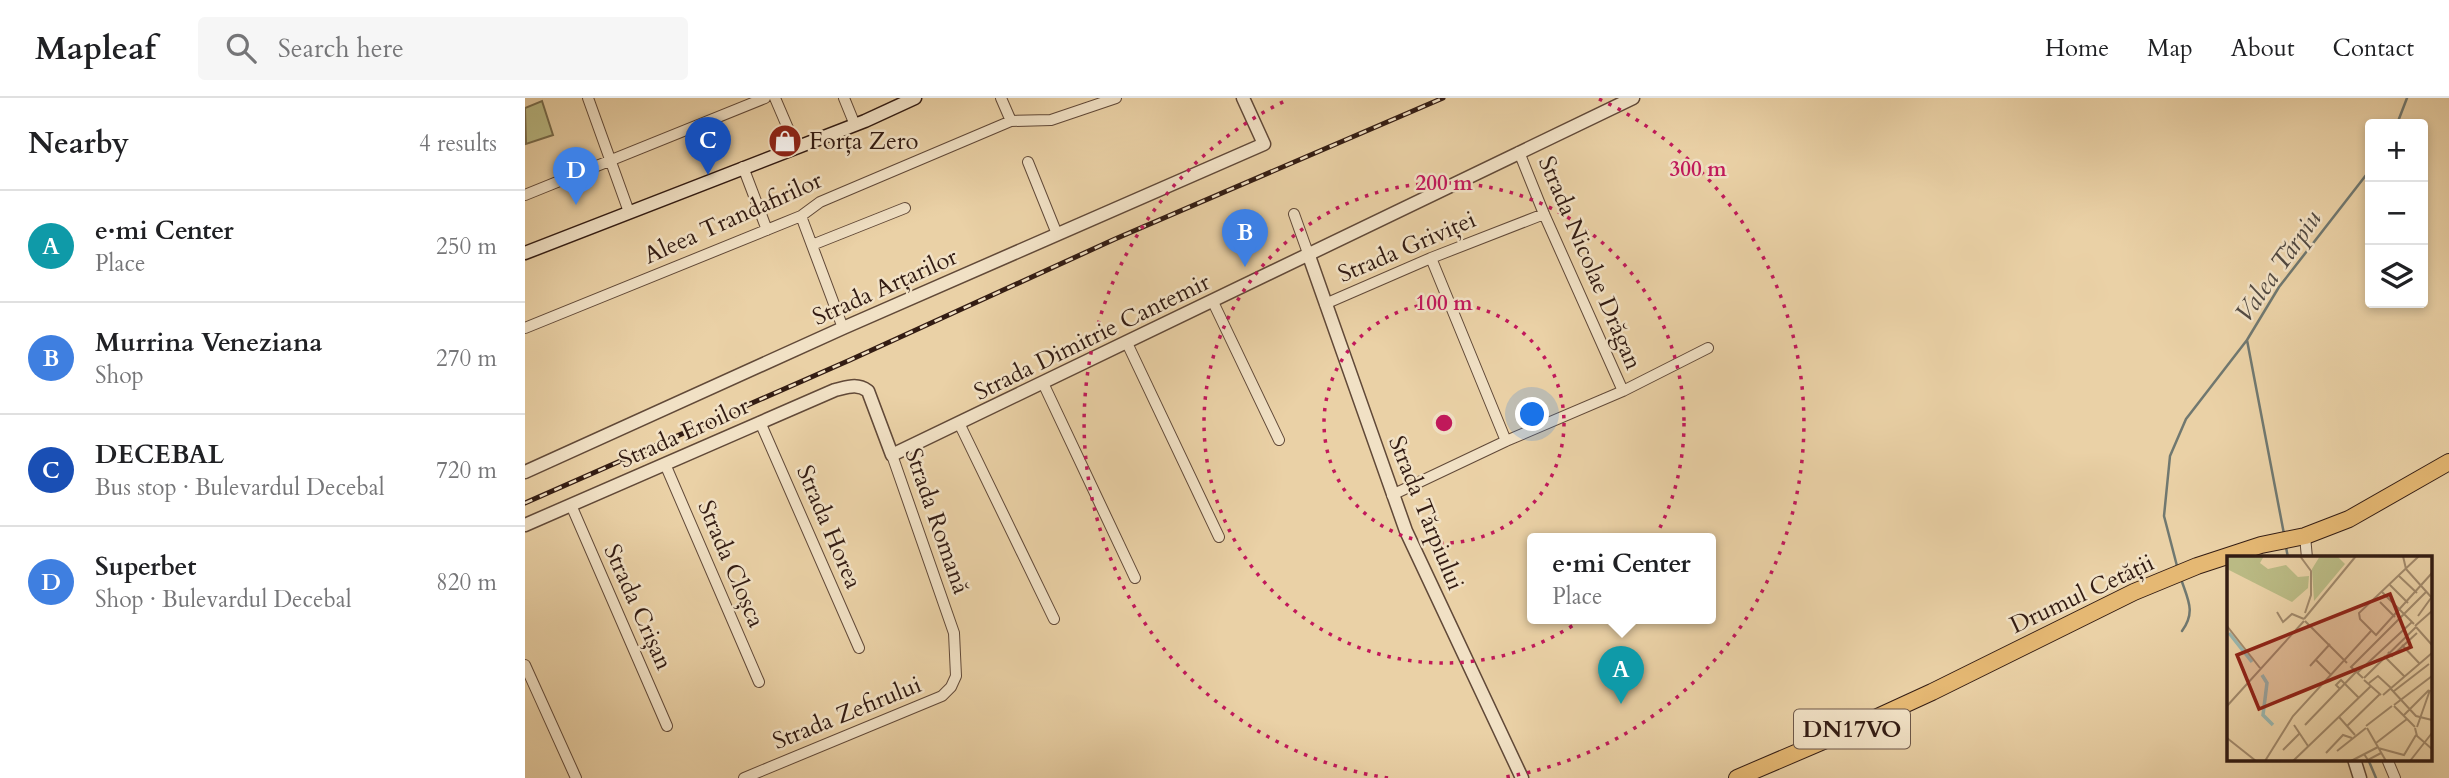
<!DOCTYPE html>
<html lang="en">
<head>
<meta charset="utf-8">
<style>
	:root { --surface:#fff; --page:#f6f6f6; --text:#202124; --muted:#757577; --line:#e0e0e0; --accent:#8f2418 }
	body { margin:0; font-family:Cardo,serif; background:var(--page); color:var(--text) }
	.controls { position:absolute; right:21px; top:21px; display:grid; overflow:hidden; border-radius:7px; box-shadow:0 4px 10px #0003 }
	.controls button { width:63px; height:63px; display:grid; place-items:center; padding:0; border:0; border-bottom:2px solid var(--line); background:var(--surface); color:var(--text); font:35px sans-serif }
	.you { position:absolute; left:1008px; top:317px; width:24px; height:24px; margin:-18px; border:5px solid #fff; border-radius:50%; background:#1a73e8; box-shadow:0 0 0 10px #1a73e833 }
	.badge { display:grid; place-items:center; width:46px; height:46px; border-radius:50%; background:var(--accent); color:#fff; font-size:23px; font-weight:700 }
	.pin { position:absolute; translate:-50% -58px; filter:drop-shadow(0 2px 4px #0008) }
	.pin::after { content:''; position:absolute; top:37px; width:24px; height:21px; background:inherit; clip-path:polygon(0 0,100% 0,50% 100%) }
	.popup { position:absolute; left:1002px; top:435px; width:189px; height:91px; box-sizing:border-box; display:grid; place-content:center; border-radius:7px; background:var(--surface); filter:drop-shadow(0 2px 5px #0005); font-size:23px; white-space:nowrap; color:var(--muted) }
	.popup b { font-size:26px; color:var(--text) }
	.popup::after { content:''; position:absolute; left:50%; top:100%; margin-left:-14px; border:14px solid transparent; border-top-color:var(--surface) }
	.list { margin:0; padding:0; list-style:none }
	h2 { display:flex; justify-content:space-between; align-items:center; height:91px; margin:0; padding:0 28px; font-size:30px }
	h2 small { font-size:23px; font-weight:400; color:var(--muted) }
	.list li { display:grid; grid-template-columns:46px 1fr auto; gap:21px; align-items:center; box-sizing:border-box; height:112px; padding:0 28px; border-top:2px solid var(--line) }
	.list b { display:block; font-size:26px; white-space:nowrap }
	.list p { margin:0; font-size:23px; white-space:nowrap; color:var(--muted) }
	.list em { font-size:23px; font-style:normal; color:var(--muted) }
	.icon { flex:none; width:38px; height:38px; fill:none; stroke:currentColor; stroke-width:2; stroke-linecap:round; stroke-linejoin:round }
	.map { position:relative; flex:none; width:1924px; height:680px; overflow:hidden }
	header { display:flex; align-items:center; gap:42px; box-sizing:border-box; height:98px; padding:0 35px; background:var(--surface); border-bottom:2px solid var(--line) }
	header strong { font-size:33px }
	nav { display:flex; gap:38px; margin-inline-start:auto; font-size:24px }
	.search { width:490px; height:63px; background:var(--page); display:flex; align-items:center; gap:18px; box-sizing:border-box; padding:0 24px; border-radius:7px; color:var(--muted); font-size:26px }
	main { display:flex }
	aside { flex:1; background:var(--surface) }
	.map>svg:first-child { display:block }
</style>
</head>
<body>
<header>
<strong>Mapleaf</strong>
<div class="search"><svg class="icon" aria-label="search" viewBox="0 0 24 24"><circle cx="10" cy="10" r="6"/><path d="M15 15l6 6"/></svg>Search here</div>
<nav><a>Home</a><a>Map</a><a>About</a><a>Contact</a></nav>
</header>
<main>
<aside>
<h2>Nearby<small>4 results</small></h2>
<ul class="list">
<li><span class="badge" style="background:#0f9aa8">A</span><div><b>e·mi Center</b><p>Place</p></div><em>250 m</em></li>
<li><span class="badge" style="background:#3f7fe0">B</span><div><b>Murrina Veneziana</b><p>Shop</p></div><em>270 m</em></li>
<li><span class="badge" style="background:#1a4fb4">C</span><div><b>DECEBAL</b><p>Bus stop · Bulevardul Decebal</p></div><em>720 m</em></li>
<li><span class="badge" style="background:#3f7fe0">D</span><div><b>Superbet</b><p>Shop · Bulevardul Decebal</p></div><em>820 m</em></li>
</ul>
</aside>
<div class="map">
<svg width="1924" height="680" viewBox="0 0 1924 680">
	<rect width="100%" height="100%" fill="#ead1a6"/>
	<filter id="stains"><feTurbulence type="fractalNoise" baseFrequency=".00286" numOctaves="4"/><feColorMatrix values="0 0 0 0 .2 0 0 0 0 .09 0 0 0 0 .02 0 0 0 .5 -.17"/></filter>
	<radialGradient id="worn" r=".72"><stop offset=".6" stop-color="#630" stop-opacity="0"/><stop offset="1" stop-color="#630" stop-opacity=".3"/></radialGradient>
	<path fill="#baba84" stroke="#766b4c" stroke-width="2" d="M17,3L28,37L1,46L0,10Z"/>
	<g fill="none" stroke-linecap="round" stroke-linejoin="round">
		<path stroke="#707870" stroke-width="2.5" d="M1872,26L1882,0
			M1759,436L1722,242L1754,189L1845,72
			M1761,449L1763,460
			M1652,468L1639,418L1645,358L1661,321L1722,242
			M1656,481C1663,502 1671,514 1657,533
			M1843,661L1851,680"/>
		<defs>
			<path id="minor" d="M63,0L104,114
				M250,0L271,49
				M319,0L330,27
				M476,0L486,23
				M994,54L1019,116L1098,293
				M503,64L532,136
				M218,69L242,132
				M0,97L240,0
				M769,116L784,158
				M276,118L318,230
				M287,147L380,110
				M906,160L981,343
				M688,204L754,342
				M800,206L906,160L1019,116
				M0,230L276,118L295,104L486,23L526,22L591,0
				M602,245L694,439
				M518,285L610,480
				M235,324L334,550
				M434,325L529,521
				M140,366L234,584
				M867,397L981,343L1098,293L1183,250
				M46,407L142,628
				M1780,438L1782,460
				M0,567L51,680
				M1862,661L1870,680
				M219,680L417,598L426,589L431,578L429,535L367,357"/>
			<path id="tertiary" d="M784,158L881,433L997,680
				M0,374L318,230L739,46L718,0
				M0,427L310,292C323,289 332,285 343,293L367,357L1108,0
				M1829,661L1835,680"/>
			<path id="secondary" d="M0,155L340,23L390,0"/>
			<path id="trunk" d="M1212,680L1322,633L1407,594L1609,494L1672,468L1736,447L1780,438L1824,421L1924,364"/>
		</defs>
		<use href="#minor" stroke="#614938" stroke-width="12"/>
		<use href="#tertiary" stroke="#614938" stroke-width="15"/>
		<use href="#secondary" stroke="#331c13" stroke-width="15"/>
		<use href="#trunk" stroke="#331c13" stroke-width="18"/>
		<use href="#minor" stroke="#f1e1c5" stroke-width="10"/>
		<use href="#tertiary" stroke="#f1e1c5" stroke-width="12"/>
		<use href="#secondary" stroke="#f1e1c5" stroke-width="12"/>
		<use href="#trunk" stroke="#e5b873" stroke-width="16"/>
		<defs>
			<path id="rail" d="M0,405L325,262L590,141L918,0"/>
		</defs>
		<use href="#rail" stroke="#331c13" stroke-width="5"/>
		<use href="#rail" stroke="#f1e1c5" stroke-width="2.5" stroke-dasharray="8" stroke-linecap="butt"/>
	</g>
	<g fill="none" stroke="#c2185b" stroke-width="3.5" stroke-dasharray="3.5 7">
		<circle cx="919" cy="325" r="120"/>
		<circle cx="919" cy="325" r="240"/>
		<path d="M863 680A359 359 0 0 1 764 1M1074 1A359 359 0 0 1 975 680"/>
	</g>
	<defs>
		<symbol id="shop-disc" viewBox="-11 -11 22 22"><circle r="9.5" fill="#8f2418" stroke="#f1e1c5"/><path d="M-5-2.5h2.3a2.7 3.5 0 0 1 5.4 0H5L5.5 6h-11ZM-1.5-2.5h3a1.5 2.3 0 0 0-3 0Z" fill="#fff"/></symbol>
	</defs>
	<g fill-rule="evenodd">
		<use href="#shop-disc" x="241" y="24" width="38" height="38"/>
	</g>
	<g text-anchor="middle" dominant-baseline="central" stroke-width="5" stroke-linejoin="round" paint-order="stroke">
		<rect fill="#f1e1c5" stroke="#6c5748" stroke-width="2" x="1269" y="611.5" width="116" height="39" rx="5"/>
		<g font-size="23" font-weight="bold" fill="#331c13">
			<text x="1327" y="631">DN17VO</text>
		</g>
		<g font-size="24" fill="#331c13" stroke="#f1e1c5" text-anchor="start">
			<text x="284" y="43">Forța Zero</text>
		</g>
		<g font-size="24" fill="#331c13" stroke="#f1e1c5">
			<text transform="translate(208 120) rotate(-24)">Aleea Trandafirilor</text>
			<text transform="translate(882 149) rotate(-23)">Strada Griviței</text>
			<text transform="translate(1065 165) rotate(67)">Strada Nicolae Drăgan</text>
			<text transform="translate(360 189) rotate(-24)">Strada Arțarilor</text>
			<text transform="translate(567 239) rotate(-26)">Strada Dimitrie Cantemir</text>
			<text transform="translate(159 335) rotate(-24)">Strada Eroilor</text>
			<text transform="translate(901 415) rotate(68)">Strada Tărpiului</text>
			<text transform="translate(412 423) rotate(71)">Strada Romană</text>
			<text transform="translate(304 429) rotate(67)">Strada Horea</text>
			<text transform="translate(206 466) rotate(67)">Strada Cloșca</text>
			<text transform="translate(1557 496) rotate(-25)">Drumul Cetății</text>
			<text transform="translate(113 509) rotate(66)">Strada Crișan</text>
			<text transform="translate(322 615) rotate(-22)">Strada Zefirului</text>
		</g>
		<g font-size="26" font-style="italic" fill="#524a42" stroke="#f1e1c5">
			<text transform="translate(1753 168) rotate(-55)">Valea Tărpiu</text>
		</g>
	</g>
	<g transform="translate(1702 458)">
		<rect width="205" height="205" fill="#ead1a6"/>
		<path d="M0,0H37L33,7L41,13L59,9L71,21L82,20L81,32L65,46L0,13ZM93,0H110L118,8L87,45L85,13Z" fill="#baba84"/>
		<path fill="none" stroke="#99b6ae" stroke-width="3.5" d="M2,77L25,106M35,119L40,127L36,159L46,169"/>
		<path fill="none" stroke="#a1896b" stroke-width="2" d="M73,0L84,15V39L78,57M176,0L179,13L205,42M192,0L132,57L133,63L149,79L205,17M172,20L190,37M163,29L181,47M155,36L187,68M153,46L168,61M50,56L56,66L65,58L77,63M191,60L204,42M77,63L129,0M78,65L120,107M0,70L33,112M188,70L205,55M189,71L205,89M175,89L192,107M161,96L165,100L190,77M157,100L177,120M88,103L104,119M83,110L103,88M130,117L185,66M136,122L124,111L199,36M137,122L189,71M137,124L154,139M142,127L151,120L164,132M113,133L109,129L114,124L132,142M164,133L189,160L205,164M167,135L202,108M156,139L205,97M167,149L205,120M0,150L77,65M167,150L188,171M176,160L202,134M112,161L128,179M67,169L81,190M78,169L129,116M120,170L153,138M139,170L165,150M190,171L203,134M140,172L159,205M188,172L190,180L205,193M0,182L29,205M149,187L180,163M151,192L177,199L189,179M56,194L72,178M110,195L139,172M99,197L116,179L125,182M137,198L141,204L154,197M38,205L66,160L144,75M66,205L144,130M124,205L151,191M183,205L205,177"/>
		<path fill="#8f2418" fill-opacity="0.15" stroke="#8f2418" stroke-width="3.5" d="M163,38L184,91L32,153L10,99Z"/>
		<rect width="205" height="205" fill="none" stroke="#331c13" stroke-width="3.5"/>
	</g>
	<circle cx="919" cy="325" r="10" fill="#c2185b" stroke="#f1e1c5" stroke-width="3.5"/>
	<g font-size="21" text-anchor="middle" font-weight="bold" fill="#c2185b" stroke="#f1e1c5" stroke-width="5" stroke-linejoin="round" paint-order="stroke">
		<text x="1173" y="78">300 m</text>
		<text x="919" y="92">200 m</text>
		<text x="919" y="212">100 m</text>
	</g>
	<rect width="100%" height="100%" filter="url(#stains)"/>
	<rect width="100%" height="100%" fill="url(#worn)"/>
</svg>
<div class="controls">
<button>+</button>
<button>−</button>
<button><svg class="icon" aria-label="layers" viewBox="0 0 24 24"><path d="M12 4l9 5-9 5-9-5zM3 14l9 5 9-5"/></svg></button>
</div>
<div class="you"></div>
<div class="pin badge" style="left:1096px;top:606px;background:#0f9aa8">A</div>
<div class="popup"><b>e·mi Center</b>Place</div>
<div class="pin badge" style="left:720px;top:169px;background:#3f7fe0">B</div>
<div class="pin badge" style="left:183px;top:77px;background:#1a4fb4">C</div>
<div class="pin badge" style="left:51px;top:107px;background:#3f7fe0">D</div>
</div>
</main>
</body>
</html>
